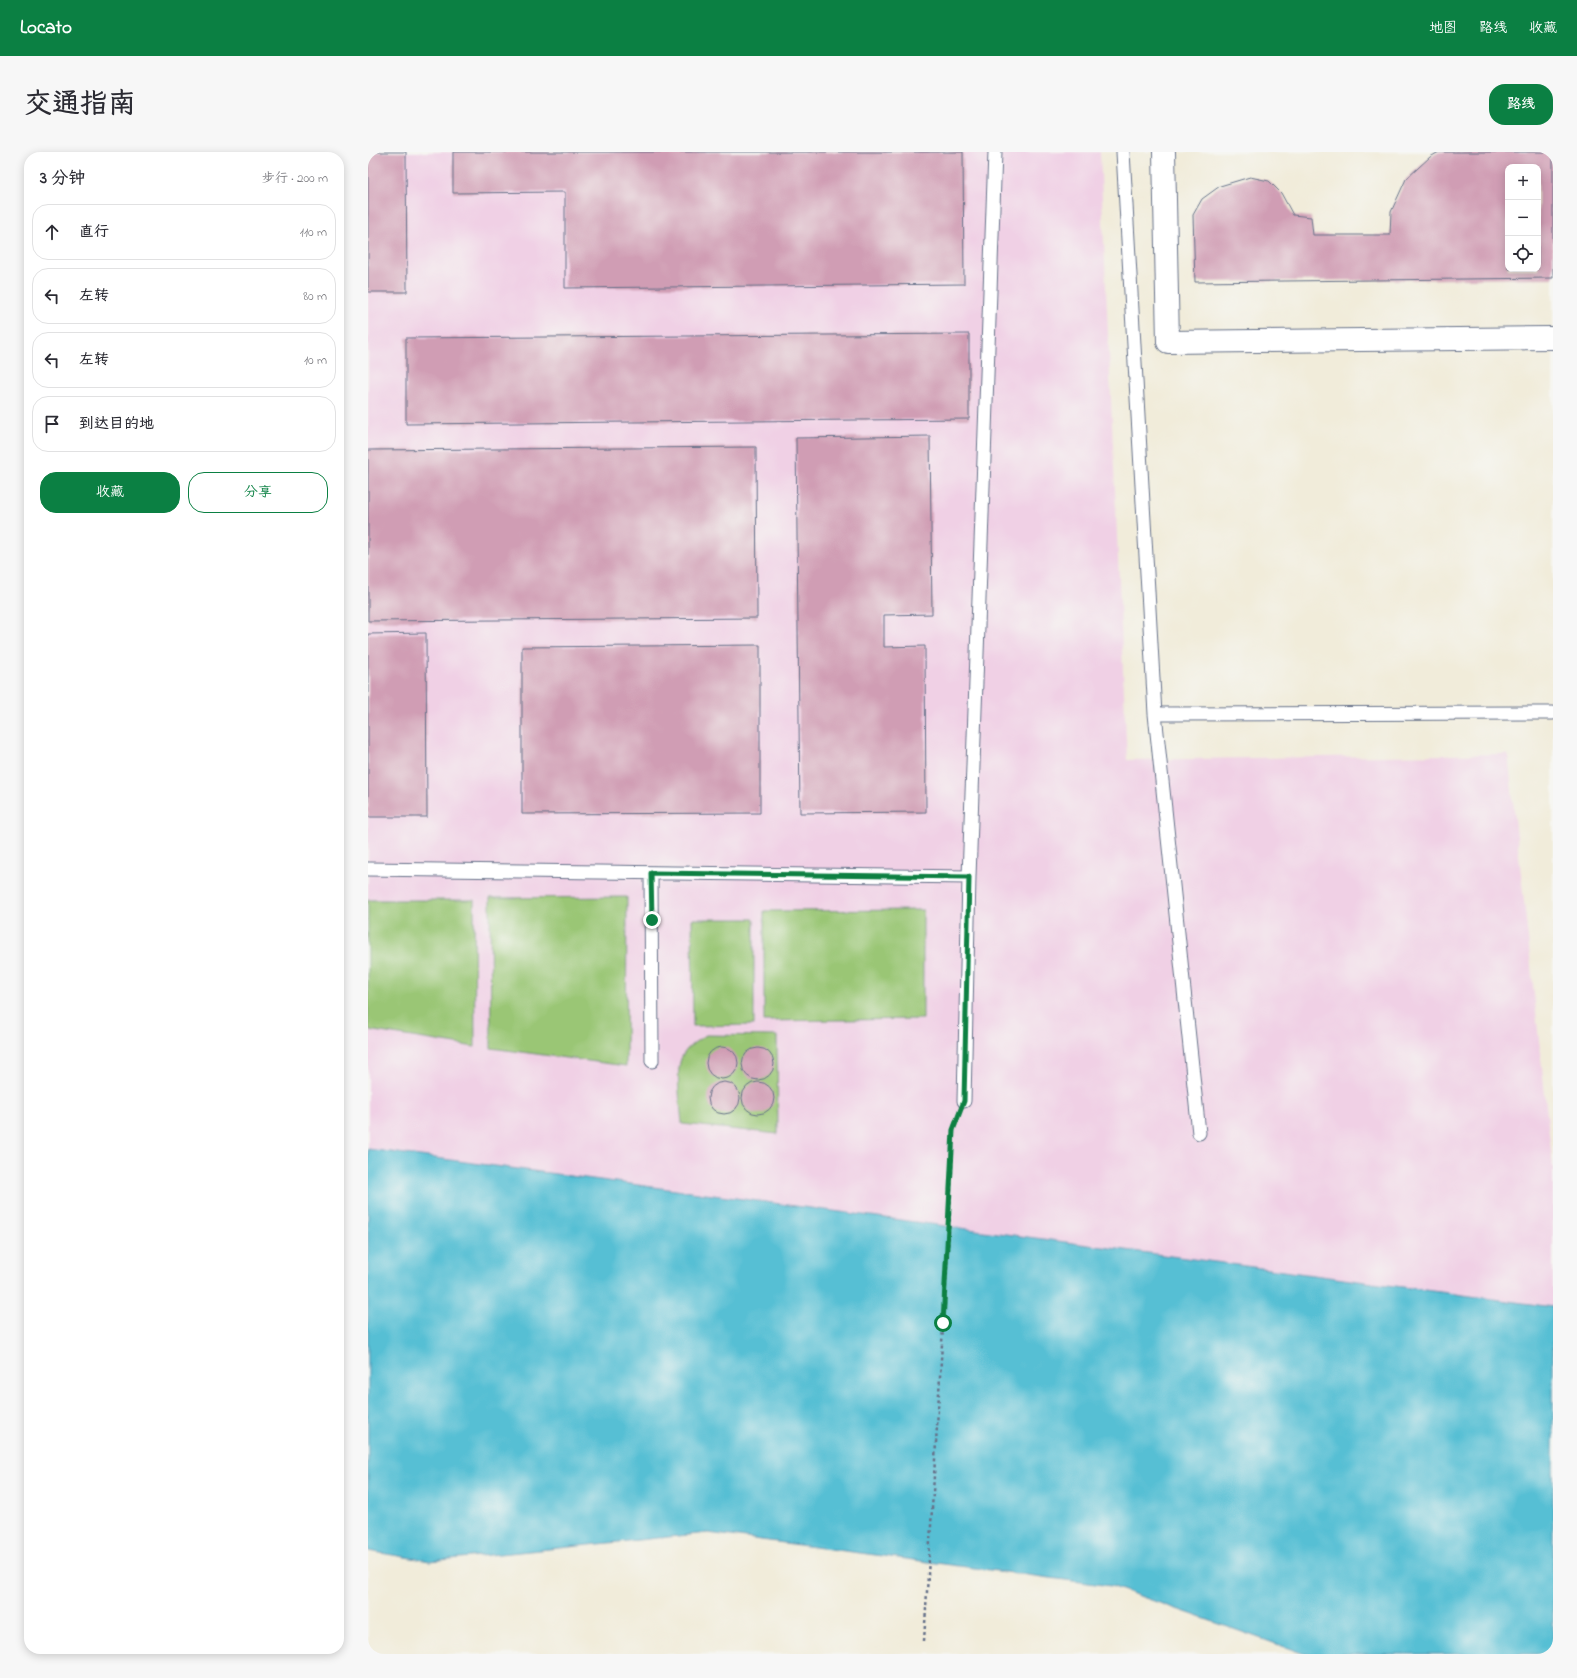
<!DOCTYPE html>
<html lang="zh">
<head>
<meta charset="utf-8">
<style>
	:root { --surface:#fff; --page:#f7f7f7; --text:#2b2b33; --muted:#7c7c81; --line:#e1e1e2; --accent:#0b8043 }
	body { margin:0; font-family:"Indie Flower","LXGW WenKai TC",sans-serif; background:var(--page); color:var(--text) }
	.controls { position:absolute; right:12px; top:12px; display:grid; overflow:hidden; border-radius:8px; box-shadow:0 2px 10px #0003 }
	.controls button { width:36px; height:36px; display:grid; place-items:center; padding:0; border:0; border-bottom:1px solid var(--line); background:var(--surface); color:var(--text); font:20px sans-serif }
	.stop { position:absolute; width:12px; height:12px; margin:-9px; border:3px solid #0b8043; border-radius:50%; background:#fff }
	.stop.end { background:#0b8043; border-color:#fff; box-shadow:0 1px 4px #0008 }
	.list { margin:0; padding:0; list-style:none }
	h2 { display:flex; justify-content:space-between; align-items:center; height:52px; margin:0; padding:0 16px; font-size:17px }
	h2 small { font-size:13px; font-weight:400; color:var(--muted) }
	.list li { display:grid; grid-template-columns:26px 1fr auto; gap:12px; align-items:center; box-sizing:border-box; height:56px; margin:0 8px 8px; padding:0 8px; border:1px solid var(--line); border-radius:16px }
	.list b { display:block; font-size:15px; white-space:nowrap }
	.list em { font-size:13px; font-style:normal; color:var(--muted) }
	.actions { display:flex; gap:8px; padding:12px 16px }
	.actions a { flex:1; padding:9px 0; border:1px solid var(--accent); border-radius:16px; text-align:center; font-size:14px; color:var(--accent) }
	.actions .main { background:var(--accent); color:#fff }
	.icon { flex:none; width:22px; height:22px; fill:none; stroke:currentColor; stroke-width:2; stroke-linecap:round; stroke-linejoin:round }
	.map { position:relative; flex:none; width:1185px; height:1502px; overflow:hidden; border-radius:16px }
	header { display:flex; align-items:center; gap:24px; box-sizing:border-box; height:56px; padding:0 20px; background:var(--accent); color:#fff }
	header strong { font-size:19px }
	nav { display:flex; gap:22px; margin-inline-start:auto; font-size:14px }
	.intro { display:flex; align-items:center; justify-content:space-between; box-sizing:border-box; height:96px; padding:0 24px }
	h1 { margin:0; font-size:28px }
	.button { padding:10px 18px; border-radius:16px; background:var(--accent); color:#fff; font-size:14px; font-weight:700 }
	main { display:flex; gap:24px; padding:0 24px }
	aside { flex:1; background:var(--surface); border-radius:16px; box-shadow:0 2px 10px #0003 }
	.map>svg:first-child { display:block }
</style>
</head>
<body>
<header>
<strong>Locato</strong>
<nav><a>地图</a><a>路线</a><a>收藏</a></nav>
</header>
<div class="intro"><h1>交通指南</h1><a class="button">路线</a></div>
<main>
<aside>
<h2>3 分钟<small>步行 · 200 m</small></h2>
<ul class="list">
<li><svg class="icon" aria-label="ahead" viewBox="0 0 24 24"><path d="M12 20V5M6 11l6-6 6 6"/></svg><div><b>直行</b></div><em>110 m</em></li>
<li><svg class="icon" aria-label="left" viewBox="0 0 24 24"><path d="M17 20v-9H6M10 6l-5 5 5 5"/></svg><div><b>左转</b></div><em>80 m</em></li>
<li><svg class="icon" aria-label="left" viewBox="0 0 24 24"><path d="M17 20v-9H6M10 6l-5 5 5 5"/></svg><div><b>左转</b></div><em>10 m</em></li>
<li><svg class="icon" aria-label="arrive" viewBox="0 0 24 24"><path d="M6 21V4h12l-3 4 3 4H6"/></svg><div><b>到达目的地</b></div></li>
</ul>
<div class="actions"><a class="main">收藏</a><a>分享</a></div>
</aside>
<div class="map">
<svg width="1185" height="1502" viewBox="0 0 1185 1502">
	<rect width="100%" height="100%" fill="#f6f6f2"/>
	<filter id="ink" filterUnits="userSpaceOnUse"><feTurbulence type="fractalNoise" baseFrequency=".025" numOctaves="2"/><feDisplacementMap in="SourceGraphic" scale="8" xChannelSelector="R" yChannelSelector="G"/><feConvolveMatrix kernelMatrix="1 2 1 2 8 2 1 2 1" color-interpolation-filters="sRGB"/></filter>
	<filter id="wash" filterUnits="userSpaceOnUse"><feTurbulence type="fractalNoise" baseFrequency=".012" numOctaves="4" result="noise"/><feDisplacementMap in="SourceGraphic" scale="16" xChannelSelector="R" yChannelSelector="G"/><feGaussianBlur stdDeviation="0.9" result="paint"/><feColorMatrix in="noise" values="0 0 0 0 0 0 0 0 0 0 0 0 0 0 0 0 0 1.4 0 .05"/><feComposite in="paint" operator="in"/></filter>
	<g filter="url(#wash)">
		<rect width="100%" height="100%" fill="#f1ecda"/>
		<path fill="#f0d0e5" d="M0,0H732L759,608L1140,602L1185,1017V1155L0,997Z"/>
		<path fill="#9ac674" stroke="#5a7a69" d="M259,745L258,914L123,896L122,746Z
			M0,748H106L107,895L0,878Z
			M555,758V867L396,869V759Z
			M324,767H386V873L325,874Z
			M338,883L409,884L410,982L314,972C313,955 306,916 315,903C320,894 330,888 338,883Z"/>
		<path fill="#57bfd4" stroke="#397799" d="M0,997L1185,1155V1502H937L743,1434L340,1381L62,1409L0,1399Z"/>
		<g id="blocks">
			<path fill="#d09db4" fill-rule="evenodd" d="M0,0H38L39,140H0Z
				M85,0H595L596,132L197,136V40L85,41Z
				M1071,0H1185V126L827,130L825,63L834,47L852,34L882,25L901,29L913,41L925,63L943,65L945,83H1022L1023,60L1038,27L1062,5ZM1140,15H1170V117H1140Z
				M601,182V267L38,272V186Z
				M562,284L564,462L516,463V495L557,494L558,660L432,661L428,286Z
				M388,295L389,466L0,469V298Z
				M58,481L59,665H0V482Z
				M392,493V661L154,662V495Z
				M338 911a16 16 0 1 1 32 0a16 16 0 1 1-32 0Z
				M374 912a16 16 0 1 1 32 0a16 16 0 1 1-32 0Z
				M340 946a16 16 0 1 1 32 0a16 16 0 1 1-32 0Z
				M374 946a16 16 0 1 1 32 0a16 16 0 1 1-32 0Z"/>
		</g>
	</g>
	<g filter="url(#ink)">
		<use href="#blocks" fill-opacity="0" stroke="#667189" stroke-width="1"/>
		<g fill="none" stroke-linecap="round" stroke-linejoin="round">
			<defs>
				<path id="service" d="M755,0L787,562L831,981
					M787,562L1185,561
					M0,717L601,725
					M283,721L284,909
					M596,949L601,725L627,0"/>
				<path id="minor" d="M796,0L800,190L1185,186"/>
			</defs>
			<use href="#service" stroke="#667189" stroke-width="15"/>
			<use href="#minor" stroke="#667189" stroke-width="24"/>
			<path stroke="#667189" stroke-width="2.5" stroke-dasharray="3 3" stroke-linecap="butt" d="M556,1489L581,1076L585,978L589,967"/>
			<use href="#service" stroke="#fff" stroke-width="13"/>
			<use href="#minor" stroke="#fff" stroke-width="22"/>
		</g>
	</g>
	<g fill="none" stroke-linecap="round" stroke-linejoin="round" filter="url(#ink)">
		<path stroke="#0b8043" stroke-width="5" d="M284,768L283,721L601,725L596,949L585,978L575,1171"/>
	</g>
</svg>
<div class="controls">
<button>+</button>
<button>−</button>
<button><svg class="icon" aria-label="locate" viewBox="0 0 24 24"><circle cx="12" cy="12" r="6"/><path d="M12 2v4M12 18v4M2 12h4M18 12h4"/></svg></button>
</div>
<div class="stop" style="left:575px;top:1171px"></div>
<div class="stop end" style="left:284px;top:768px"></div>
</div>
</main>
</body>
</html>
